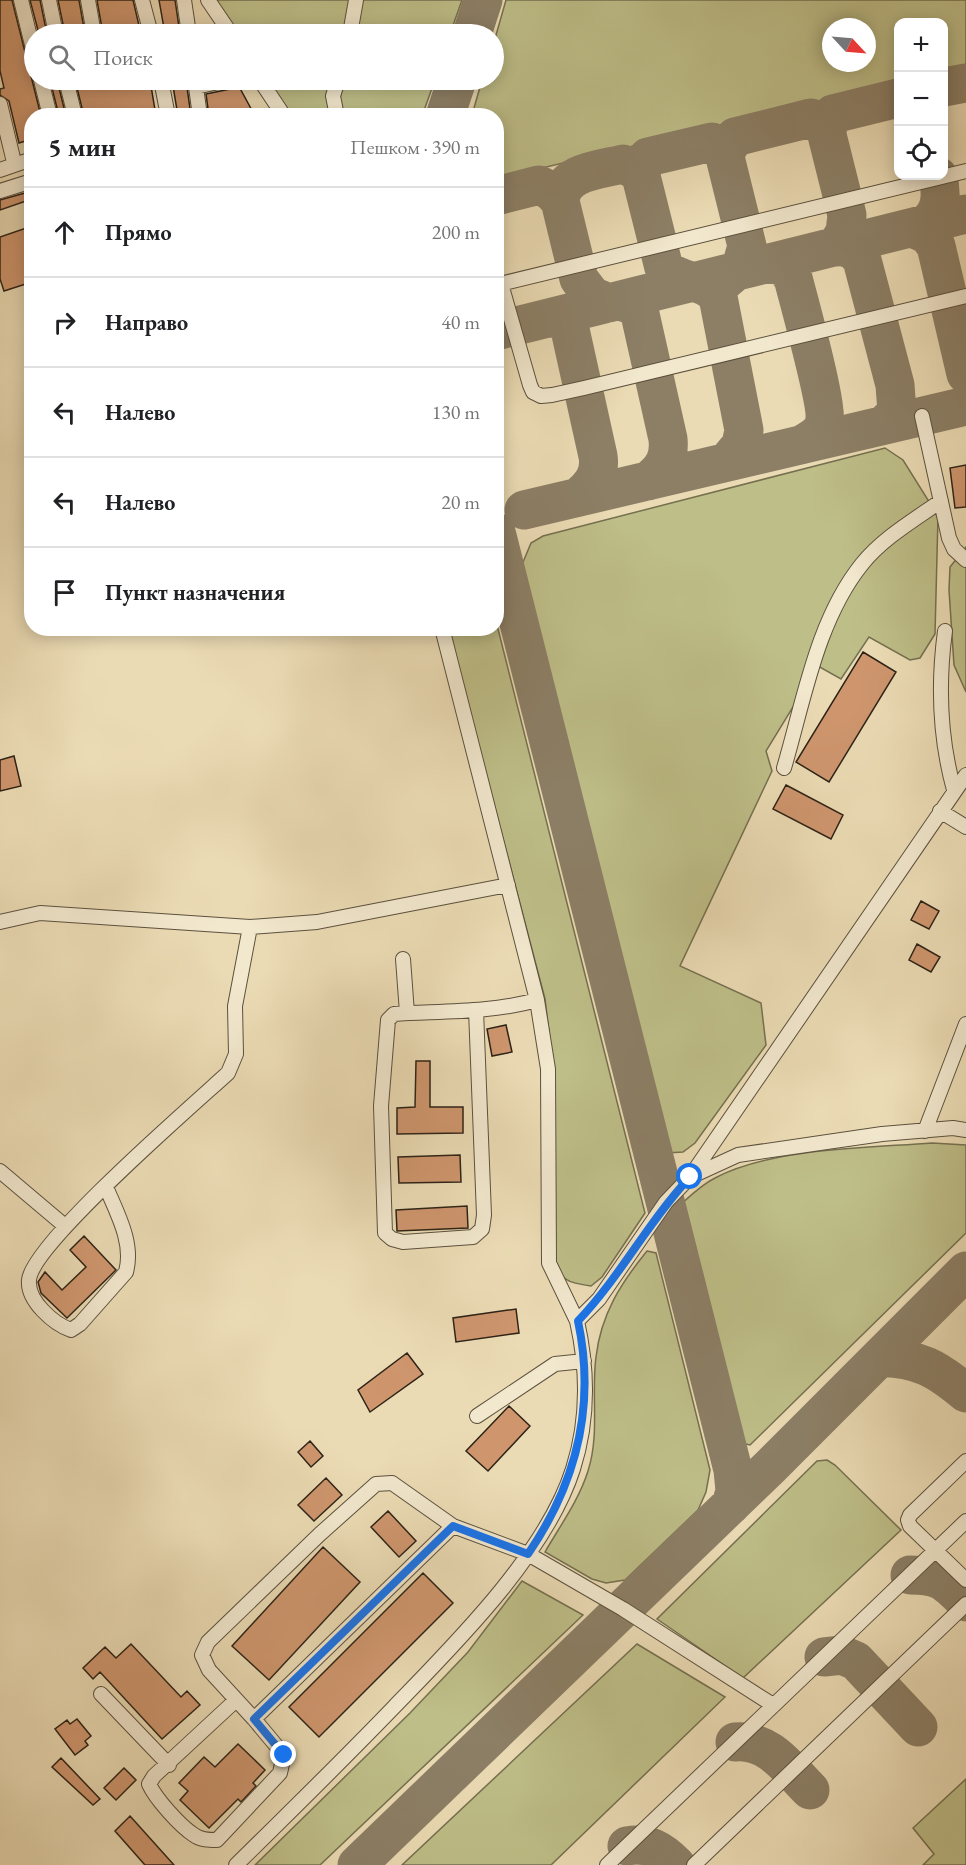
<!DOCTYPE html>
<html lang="ru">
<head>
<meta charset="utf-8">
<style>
	:root { --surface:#fff; --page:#f2f2f2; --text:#202124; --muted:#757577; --line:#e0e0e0 }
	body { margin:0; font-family:"EB Garamond",serif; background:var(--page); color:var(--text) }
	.controls { position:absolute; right:18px; top:18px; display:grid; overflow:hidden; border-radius:12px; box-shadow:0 3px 15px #0003 }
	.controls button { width:54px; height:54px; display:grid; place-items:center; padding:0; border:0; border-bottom:2px solid var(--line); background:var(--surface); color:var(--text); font:30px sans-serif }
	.compass { position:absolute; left:822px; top:18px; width:54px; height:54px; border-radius:50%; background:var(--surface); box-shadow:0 3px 15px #0003; rotate:116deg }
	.stop { position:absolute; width:18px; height:18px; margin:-14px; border:4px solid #1a73e8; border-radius:50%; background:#fff }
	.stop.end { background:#1a73e8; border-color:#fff; box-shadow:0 2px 6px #0008 }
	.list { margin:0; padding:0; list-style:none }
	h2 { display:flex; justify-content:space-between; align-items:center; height:78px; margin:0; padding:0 24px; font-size:26px }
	h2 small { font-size:20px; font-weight:400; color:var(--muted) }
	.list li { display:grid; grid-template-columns:39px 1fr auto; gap:18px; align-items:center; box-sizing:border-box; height:90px; padding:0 24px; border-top:2px solid var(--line) }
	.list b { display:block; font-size:22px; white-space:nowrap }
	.list em { font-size:20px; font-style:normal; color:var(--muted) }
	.icon { flex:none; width:33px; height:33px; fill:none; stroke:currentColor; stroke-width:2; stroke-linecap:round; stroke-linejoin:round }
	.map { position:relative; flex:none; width:966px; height:1865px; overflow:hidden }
	.search { position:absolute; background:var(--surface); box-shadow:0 3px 15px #0003; left:24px; top:24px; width:480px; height:66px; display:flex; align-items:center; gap:15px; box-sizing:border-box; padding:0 21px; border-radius:33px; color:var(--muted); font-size:22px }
	.panel { position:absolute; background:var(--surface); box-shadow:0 3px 15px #0003; left:24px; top:108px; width:480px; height:528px; border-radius:24px }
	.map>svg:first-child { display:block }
</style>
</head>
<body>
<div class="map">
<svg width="966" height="1865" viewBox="0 0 966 1865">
	<rect width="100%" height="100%" fill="#ebdbb4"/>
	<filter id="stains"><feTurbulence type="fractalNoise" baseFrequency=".00333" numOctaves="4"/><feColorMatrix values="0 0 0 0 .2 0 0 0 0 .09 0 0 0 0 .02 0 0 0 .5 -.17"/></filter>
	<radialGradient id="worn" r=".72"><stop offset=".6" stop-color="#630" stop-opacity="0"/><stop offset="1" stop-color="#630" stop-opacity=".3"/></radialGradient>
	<path fill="#bebe88" stroke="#757050" stroke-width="1.5" fill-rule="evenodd" d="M213,0H462L450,34H236Z
		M506,0H966V66L944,71V22H898V82L497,179L496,116L472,115L482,80H494V42ZM831,27H867V63H831Z
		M266,80H435L422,116L290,115Z
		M885,448L903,460L938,516L935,634L920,658L910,660L869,637L841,679L818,666L766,751L772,771L680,966L761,1003L766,1045L695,1143L683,1152L667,1153L521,567L531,543L543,536Z
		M966,547V692L954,665L949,590L950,567Z
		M497,625L645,1213L602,1277L591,1286C566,1282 560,1281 554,1256L551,1049L545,999L448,629L496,628Z
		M932,1143L966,1145V1233L750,1445L741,1443L679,1206C690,1196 701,1185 715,1178C771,1148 868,1148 932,1143Z
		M647,1251L656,1253L710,1470L706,1492L698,1510L625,1580L606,1583L592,1579L545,1552C560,1526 579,1500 588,1471C600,1434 591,1394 596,1357C601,1314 621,1283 647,1251Z
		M827,1460L835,1465L901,1530L743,1678L657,1619L817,1461Z
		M522,1581L583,1615L320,1865H255L410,1713L468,1652Z
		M637,1644L725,1697L551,1865H402Z
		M966,1779V1865H923L934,1854L913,1828Z"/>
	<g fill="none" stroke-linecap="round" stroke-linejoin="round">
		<path stroke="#8c7f66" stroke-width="39" d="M472,34L483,0
			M944,87L966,83
			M445,116L457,80
			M826,131L833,114L898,98
			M725,152L735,137L811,118L820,123L826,131L847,215L845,232L836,247
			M640,172L648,157L712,142L723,149L747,246L741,267L721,284
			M496,196L539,185L551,191L560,201L579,279L592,296L609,303
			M560,201C562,171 600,170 623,164L640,172L664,268C680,283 705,279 718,297L744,430L741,445L727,462
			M924,225C942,213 942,195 938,176
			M912,228L928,235L936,246L966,374
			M841,246L854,250L862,260L895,385L897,412L884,425
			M771,263L784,267L793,278C799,302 829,408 824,424C821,435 810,440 801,445
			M620,301L635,306L640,314L668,439C670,459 663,469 648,481
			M551,318L561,319L569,325L598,456C601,474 592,486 578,497
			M496,331L966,214
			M524,510L966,406
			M496,532L733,1470L735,1491L731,1505
			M880,1357C920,1359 936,1368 966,1393
			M910,1575C940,1575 945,1581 966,1602
			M824,1657L842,1655L856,1661L918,1727
			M735,1742C769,1739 788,1768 810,1790
			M627,1846C648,1842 661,1850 676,1865
			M357,1865L770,1467L966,1271"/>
	</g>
	<path fill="#cf966e" stroke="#2c2317" stroke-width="1.5" d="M0,0H12L41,116H32V139L19,143L9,101L0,95V89L4,88L0,71Z
		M30,0H40L47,34H39Z
		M58,0H79L85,34H65Z
		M97,0H133L141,34H103Z
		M159,0H175L180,34H165Z
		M50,80H57L66,116H59Z
		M75,80H150L156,116H84Z
		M172,80H186L191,116H178Z
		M236,81L255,116H209L206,94L230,89Z
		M32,191V199L0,210V200Z
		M32,226V282L4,291L0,279V237Z
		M966,465V507L955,508L950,468Z
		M863,652L896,672L829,782L796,762Z
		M14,756L21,786L0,791V760Z
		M786,785L843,815L831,839L773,809Z
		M921,901L939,911L929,929L911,920Z
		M917,944L940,957L931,972L909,960Z
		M506,1025L512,1052L492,1056L487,1029Z
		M416,1061H430V1107H463V1133L397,1134V1108L415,1107Z
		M460,1155L461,1182L399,1183L398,1157Z
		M467,1206L468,1228L397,1231L396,1210Z
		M84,1236L116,1270L67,1318L41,1293L38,1282L45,1272L62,1290L86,1267L70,1250Z
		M516,1309L519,1333L456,1342L453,1318Z
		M407,1353L423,1374L370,1412L358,1390Z
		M509,1406L530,1426L488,1471L466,1451Z
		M310,1441L323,1456L311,1467L298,1452Z
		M326,1478L342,1495L314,1521L298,1505Z
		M388,1511L416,1541L399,1557L371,1527Z
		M323,1547L360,1582L269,1680L232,1646Z
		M423,1573L453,1603L319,1737L289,1707Z
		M131,1644L181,1697L187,1691L200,1705L162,1739L100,1672L93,1679L83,1668L105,1647L116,1658Z
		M77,1719L91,1736L85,1741L88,1745L75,1755L55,1729L67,1720L70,1724Z
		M238,1744L265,1770L253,1783L256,1786L241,1802L238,1799L209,1828L180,1800L188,1791L179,1783L204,1757L215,1767Z
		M61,1758L100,1799L93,1805L52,1767Z
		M124,1768L136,1780L116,1800L104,1788Z
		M130,1816L174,1865H145L115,1831Z"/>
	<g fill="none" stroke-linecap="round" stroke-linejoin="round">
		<defs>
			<path id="minor" d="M21,0L34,53
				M49,0L56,34
				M88,0L94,34
				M142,0L151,34
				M184,0L189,34
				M208,0L231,34
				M350,34L356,0
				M41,80L50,116
				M66,80L75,116
				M161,80L168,116
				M195,80L200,116
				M260,80L284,116
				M196,87L227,80
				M0,104L13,158
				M337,116L333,96L338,80
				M0,170L32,159
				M0,191L32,181
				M501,284L530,385L533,392L541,396L552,395L584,388L966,296
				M496,285L966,171
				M922,416L949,538L954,549L966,560
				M442,628L537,1000L548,1069L549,1263L577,1321
				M945,631C938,683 940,739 954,790
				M784,768C804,700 817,620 862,564C883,538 914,520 941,501
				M940,811L966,827
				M0,922L40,913L250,927
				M403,959L407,1013
				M476,1010L484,1215L482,1229L473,1237L403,1242L392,1239L385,1233L381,1106L388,1020L394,1014C441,1011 491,1013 537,1000
				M925,1131L966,1024
				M0,1171L65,1226
				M690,1177L966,775
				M106,1187C117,1213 134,1243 126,1272L80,1324L71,1330C54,1324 27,1301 29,1280C32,1244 193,1105 228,1073L236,1054L235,1006L250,927L317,922L508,885
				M477,1416L555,1364L584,1361
				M966,1461L910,1515L908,1520L910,1526L966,1580
				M453,1526L254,1719L209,1670L202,1655L208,1642L320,1534L376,1484L392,1483L453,1526L528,1554L623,1609L773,1705
				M101,1694L169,1765
				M235,1701L154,1776L149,1784C155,1798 180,1826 194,1835C201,1840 209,1840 217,1840L280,1773L284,1755L254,1719
				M236,1865C289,1813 342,1761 394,1707C455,1644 546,1554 573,1469C588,1422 588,1370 577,1321L599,1299L666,1202L690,1177L738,1155L882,1134L953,1128L966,1130
				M607,1865L966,1521
				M694,1865L966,1604"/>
		</defs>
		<use href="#minor" stroke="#5c513e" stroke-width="16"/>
		<use href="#minor" stroke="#f2e8ce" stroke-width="14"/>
	</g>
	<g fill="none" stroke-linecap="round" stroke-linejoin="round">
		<path stroke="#1a73e8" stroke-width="8" d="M284,1755L254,1719L453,1526L528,1554C576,1484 596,1406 578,1321C620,1277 648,1222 690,1177"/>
	</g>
	<rect width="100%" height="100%" filter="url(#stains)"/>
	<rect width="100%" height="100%" fill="url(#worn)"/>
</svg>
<div class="controls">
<button>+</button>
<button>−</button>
<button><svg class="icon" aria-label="locate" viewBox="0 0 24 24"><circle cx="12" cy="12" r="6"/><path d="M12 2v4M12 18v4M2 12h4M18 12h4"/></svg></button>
</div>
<svg class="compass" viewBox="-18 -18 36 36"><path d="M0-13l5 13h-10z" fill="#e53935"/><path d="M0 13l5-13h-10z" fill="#757577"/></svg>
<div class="stop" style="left:690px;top:1177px"></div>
<div class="stop end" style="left:284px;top:1755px"></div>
<div class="search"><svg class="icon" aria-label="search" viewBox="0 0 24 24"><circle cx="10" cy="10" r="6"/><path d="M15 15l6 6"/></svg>Поиск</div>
<section class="panel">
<h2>5 мин<small>Пешком · 390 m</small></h2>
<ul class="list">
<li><svg class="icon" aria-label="ahead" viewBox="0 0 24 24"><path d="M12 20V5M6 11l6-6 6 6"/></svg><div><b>Прямо</b></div><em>200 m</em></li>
<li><svg class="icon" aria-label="right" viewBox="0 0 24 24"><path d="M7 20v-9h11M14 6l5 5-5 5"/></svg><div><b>Направо</b></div><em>40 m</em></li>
<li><svg class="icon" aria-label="left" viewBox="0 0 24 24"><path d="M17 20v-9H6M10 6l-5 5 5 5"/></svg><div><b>Налево</b></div><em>130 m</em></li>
<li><svg class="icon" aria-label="left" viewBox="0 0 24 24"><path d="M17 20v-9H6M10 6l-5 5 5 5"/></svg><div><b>Налево</b></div><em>20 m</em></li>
<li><svg class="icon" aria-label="arrive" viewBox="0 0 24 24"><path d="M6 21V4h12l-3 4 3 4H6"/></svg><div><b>Пункт назначения</b></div></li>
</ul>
</section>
</div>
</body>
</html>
